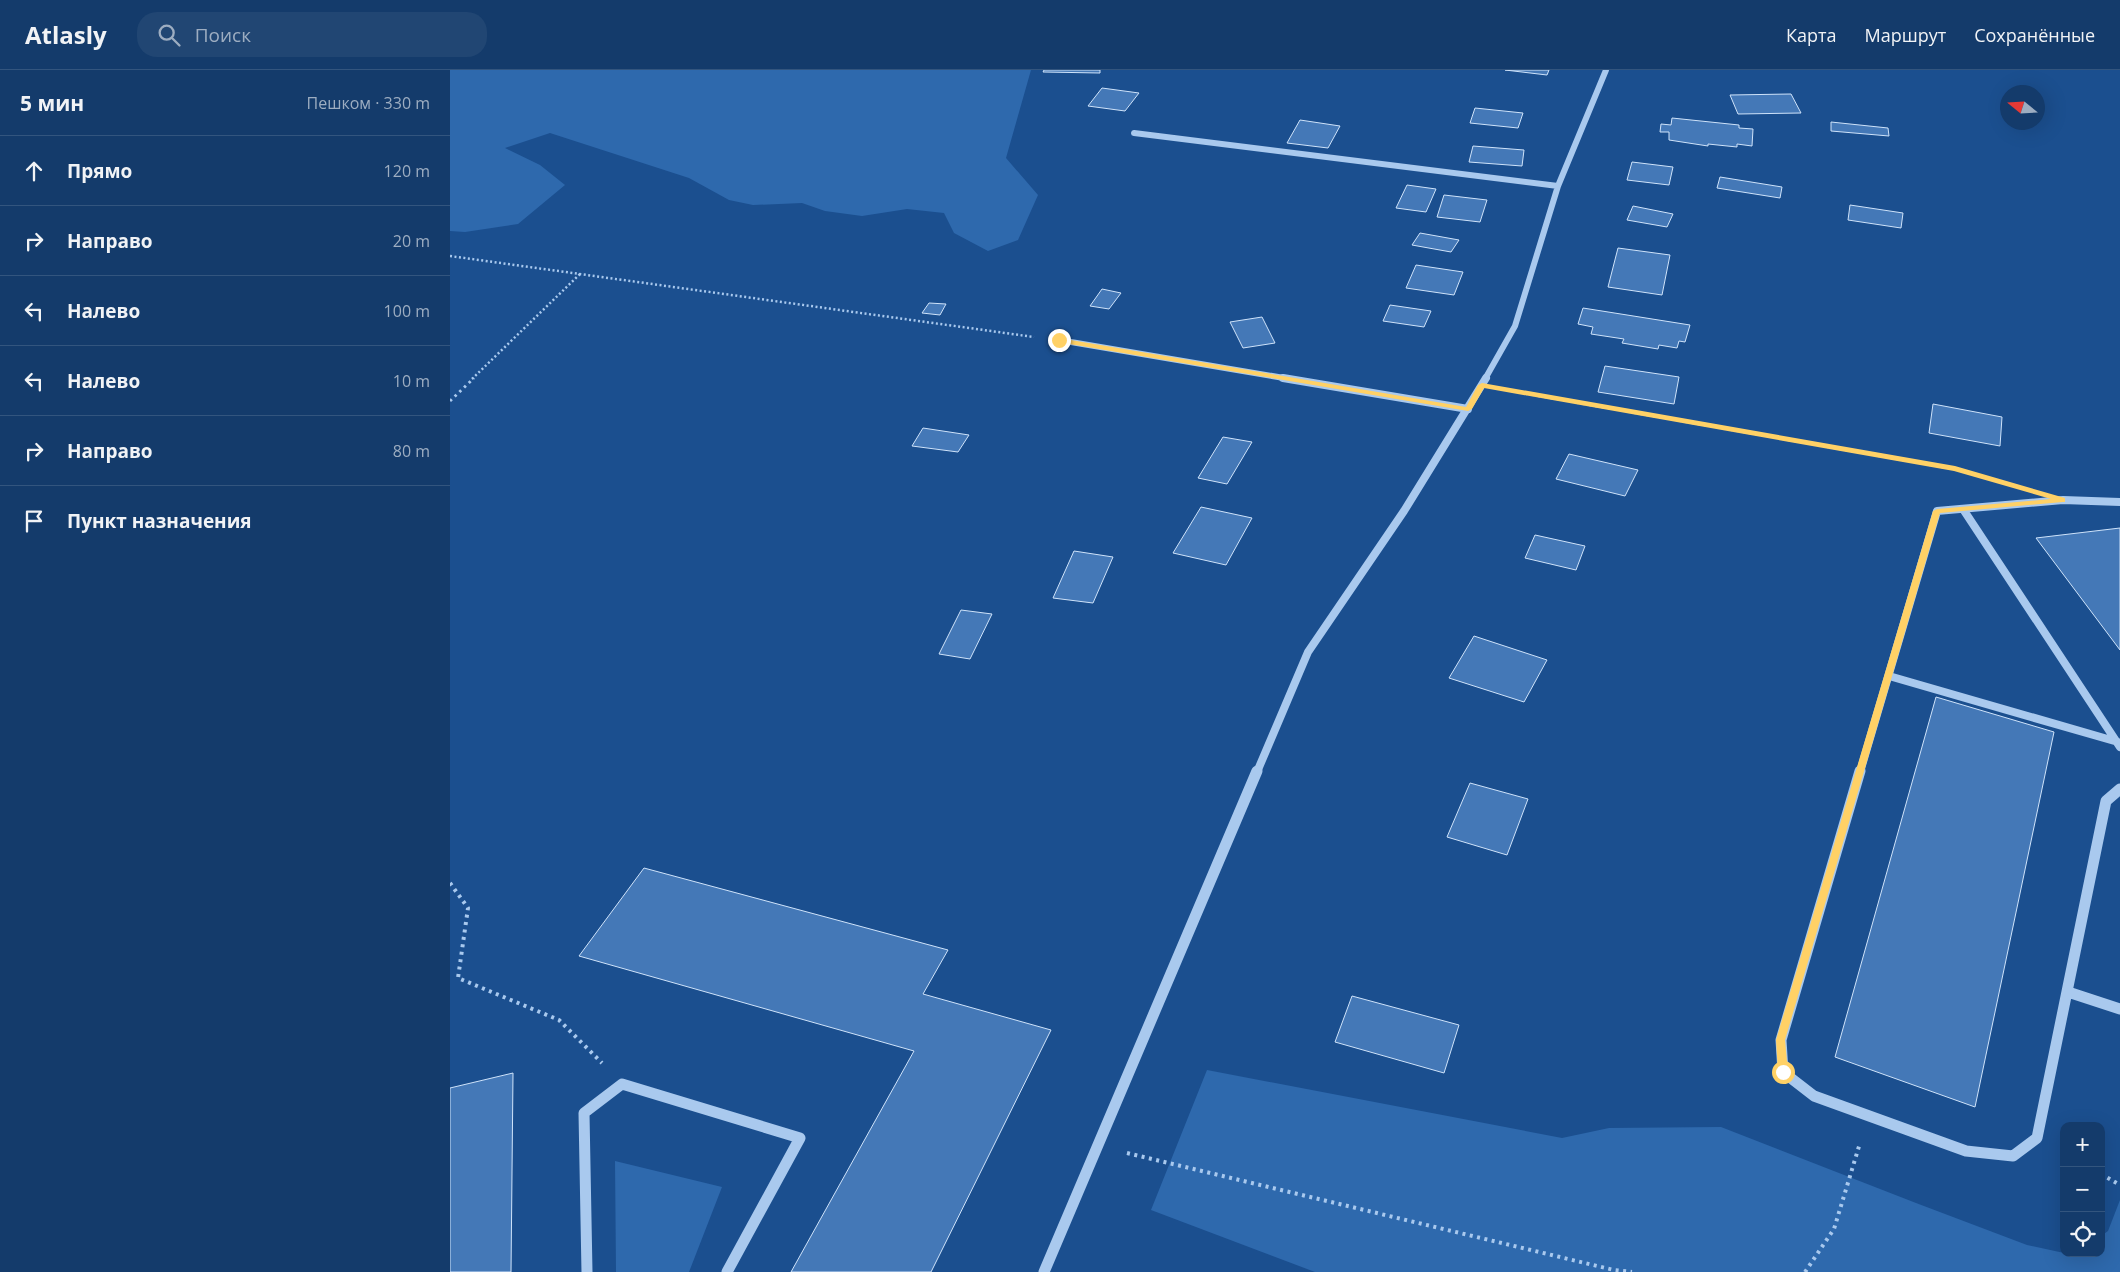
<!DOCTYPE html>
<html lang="ru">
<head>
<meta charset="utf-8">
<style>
	:root { --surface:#143b6b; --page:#214673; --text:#f1f3f6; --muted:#9dadc1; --line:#33557e }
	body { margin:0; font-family:"Open Sans",sans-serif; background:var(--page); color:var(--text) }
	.controls { position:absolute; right:15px; bottom:15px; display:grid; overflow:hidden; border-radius:10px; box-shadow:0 5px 20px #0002 }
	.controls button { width:45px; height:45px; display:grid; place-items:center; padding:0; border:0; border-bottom:1px solid var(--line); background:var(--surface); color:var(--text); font:25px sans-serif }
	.compass { position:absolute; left:1550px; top:15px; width:45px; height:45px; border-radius:50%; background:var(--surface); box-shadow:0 5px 20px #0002; rotate:288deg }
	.stop { position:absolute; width:15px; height:15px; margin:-11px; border:4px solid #ffd166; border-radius:50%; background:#fff }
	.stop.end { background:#ffd166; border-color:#fff; box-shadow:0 1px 5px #0008 }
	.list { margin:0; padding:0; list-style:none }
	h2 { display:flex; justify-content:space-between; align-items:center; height:65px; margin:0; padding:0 20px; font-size:21px }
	h2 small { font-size:16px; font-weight:400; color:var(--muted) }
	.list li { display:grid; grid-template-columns:32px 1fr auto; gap:15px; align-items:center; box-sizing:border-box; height:70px; padding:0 20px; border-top:1px solid var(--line) }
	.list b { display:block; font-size:19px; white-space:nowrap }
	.list em { font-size:16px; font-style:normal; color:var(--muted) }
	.icon { flex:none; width:28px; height:28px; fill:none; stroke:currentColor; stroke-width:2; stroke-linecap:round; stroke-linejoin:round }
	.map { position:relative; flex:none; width:1670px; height:1202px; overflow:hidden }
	header { display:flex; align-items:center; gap:30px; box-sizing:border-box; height:70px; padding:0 25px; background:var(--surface); border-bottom:1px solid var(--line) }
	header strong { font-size:24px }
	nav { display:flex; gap:28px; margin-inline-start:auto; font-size:18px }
	.search { width:350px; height:45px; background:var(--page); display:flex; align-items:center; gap:12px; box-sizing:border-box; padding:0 18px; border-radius:20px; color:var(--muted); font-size:19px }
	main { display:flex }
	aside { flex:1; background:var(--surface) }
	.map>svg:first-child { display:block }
</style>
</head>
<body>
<header>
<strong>Atlasly</strong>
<div class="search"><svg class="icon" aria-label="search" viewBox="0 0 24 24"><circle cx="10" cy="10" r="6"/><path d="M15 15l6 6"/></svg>Поиск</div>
<nav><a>Карта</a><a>Маршрут</a><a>Сохранённые</a></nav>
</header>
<main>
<aside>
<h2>5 мин<small>Пешком · 330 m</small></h2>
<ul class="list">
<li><svg class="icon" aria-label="ahead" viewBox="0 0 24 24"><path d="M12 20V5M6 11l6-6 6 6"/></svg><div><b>Прямо</b></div><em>120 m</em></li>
<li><svg class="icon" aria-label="right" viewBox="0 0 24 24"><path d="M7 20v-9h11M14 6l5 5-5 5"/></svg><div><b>Направо</b></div><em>20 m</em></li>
<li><svg class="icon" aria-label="left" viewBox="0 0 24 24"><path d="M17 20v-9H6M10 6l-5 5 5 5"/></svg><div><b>Налево</b></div><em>100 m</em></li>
<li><svg class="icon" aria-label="left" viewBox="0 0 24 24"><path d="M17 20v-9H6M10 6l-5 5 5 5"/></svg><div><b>Налево</b></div><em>10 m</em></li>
<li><svg class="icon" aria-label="right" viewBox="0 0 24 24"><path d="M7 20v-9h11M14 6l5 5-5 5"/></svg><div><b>Направо</b></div><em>80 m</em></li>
<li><svg class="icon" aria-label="arrive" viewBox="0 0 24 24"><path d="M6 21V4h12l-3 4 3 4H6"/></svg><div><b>Пункт назначения</b></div></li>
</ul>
</aside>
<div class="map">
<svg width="1670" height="1202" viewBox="0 0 1670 1202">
	<rect width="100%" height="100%" fill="#1b4f8f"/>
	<path fill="#2e69ad" d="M0,0H581L556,88L588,125L568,170L538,181L504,163L494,143L457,139L412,146L375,141L352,133L303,135L279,130L239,108L100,63L55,78L90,95L115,115L68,154L15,162L0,161Z
		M757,1000L1112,1068L1159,1058L1271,1057L1466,1133L1577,1175L1614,1183H1651V1166L1658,1161L1670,1130V1202H865L701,1140Z
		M165,1091L272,1117L239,1202H166Z"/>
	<path fill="#4478b7" stroke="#cfe3fa" d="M594,0H650V3L593,2Z
		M1055,0H1099L1097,5Z
		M652,18L689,23L675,41L638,36Z
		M1341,24L1351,43L1288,44L1280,25Z
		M1025,38L1073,43L1068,58L1020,53Z
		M1222,48L1289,55V58L1303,59L1302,76L1287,74V77L1258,74V76L1219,70V62H1210L1211,54L1221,55Z
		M850,50L890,56L878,78L837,73Z
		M1381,52L1438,58L1439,66L1381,61Z
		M1023,76L1074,80L1072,96L1019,92Z
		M1182,92L1223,97L1219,115L1177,110Z
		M1270,107L1332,117L1330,128L1267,118Z
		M957,115L986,119L976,142L946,138Z
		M994,125L1037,130L1030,152L987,147Z
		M1400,135L1453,143L1451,158L1398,150Z
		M1183,136L1223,144L1217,157L1177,150Z
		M970,163L1009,170L1001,182L962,175Z
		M1168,178L1220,185L1212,225L1158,217Z
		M966,195L1013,202L1004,225L956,218Z
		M652,219L671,223L659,239L640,236Z
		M479,233L496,234L490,245L472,243Z
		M940,235L981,241L974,257L933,251Z
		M1133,238L1240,255L1235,272L1229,271L1227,278L1209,275L1208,279L1172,273L1174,269L1141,264L1143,257L1128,254Z
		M812,247L825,273L793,278L780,252Z
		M1155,296L1229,307L1224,334L1148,322Z
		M1483,334L1552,347L1550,376L1479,363Z
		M473,358L519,365L508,382L462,376Z
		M773,367L802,372L777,414L748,408Z
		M1119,384L1188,400L1175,426L1106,409Z
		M751,437L802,448L776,495L723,483Z
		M1670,458V580L1586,468Z
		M1085,465L1135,476L1126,500L1075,488Z
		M624,481L663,487L643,533L603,528Z
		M511,540L542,544L520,589L489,584Z
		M1024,566L1097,590L1074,632L999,608Z
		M1486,627L1604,662L1525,1037L1385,987Z
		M1020,713L1078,729L1057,785L997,767Z
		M194,798L498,880L473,924L601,960L481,1202H341L464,981L129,886Z
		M902,926L1009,955L994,1003L885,972Z
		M63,1003L61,1202H0V1018Z"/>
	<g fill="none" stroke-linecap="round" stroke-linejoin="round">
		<path stroke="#a9c9ee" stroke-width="2.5" stroke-dasharray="2 2.5" stroke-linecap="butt" d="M0,186L584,267
			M22,309L130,204"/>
		<path stroke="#a9c9ee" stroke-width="3" stroke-dasharray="2.5 4" stroke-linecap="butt" d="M1062,321L1505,399L1533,407
			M0,331L24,308"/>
		<path stroke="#a9c9ee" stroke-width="4" stroke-dasharray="3 4.5" stroke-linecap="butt" d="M0,813L18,838L8,908L109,950L152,993
			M677,1083L1164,1200L1182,1202
			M1651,1104L1670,1115
			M1355,1202L1384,1159L1410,1073"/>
		<path stroke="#a9c9ee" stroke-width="6" d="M684,63L1108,116
			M609,270L840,309
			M1035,309L1065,256L1108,116L1156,0"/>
		<path stroke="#a9c9ee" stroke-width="8" d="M833,308L1018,339
			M1513,439L1670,677
			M1439,606L1668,672
			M807,702L858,582L954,441L1036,308
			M1410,702L1487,441L1613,430L1670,432"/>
		<path stroke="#a9c9ee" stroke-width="11" d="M1410,701L1331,970L1333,1002L1364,1026L1516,1081L1563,1086L1587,1068L1656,731L1670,719
			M1618,922L1670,939
			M137,1202L134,1043L172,1014L350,1068L277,1202
			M594,1202L807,701"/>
	</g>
	<path fill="#ffd166" d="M609,268L1016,337L1028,315L1032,313L1505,396L1615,428V432H1613L1490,443L1335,970L1338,1002L1336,1005L1333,1006L1328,1002L1326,970L1483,441L1487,439L1601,429L1504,401L1034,318L1022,339L1018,341L607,272L606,270Z"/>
</svg>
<div class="controls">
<button>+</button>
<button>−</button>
<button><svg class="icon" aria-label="locate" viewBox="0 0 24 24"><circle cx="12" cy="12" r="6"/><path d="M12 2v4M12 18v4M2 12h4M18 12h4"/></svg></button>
</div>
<svg class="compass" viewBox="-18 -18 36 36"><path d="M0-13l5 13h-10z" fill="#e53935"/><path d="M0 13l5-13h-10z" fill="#9dadc1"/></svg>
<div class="stop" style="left:1333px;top:1002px"></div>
<div class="stop end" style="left:609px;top:270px"></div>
</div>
</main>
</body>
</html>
